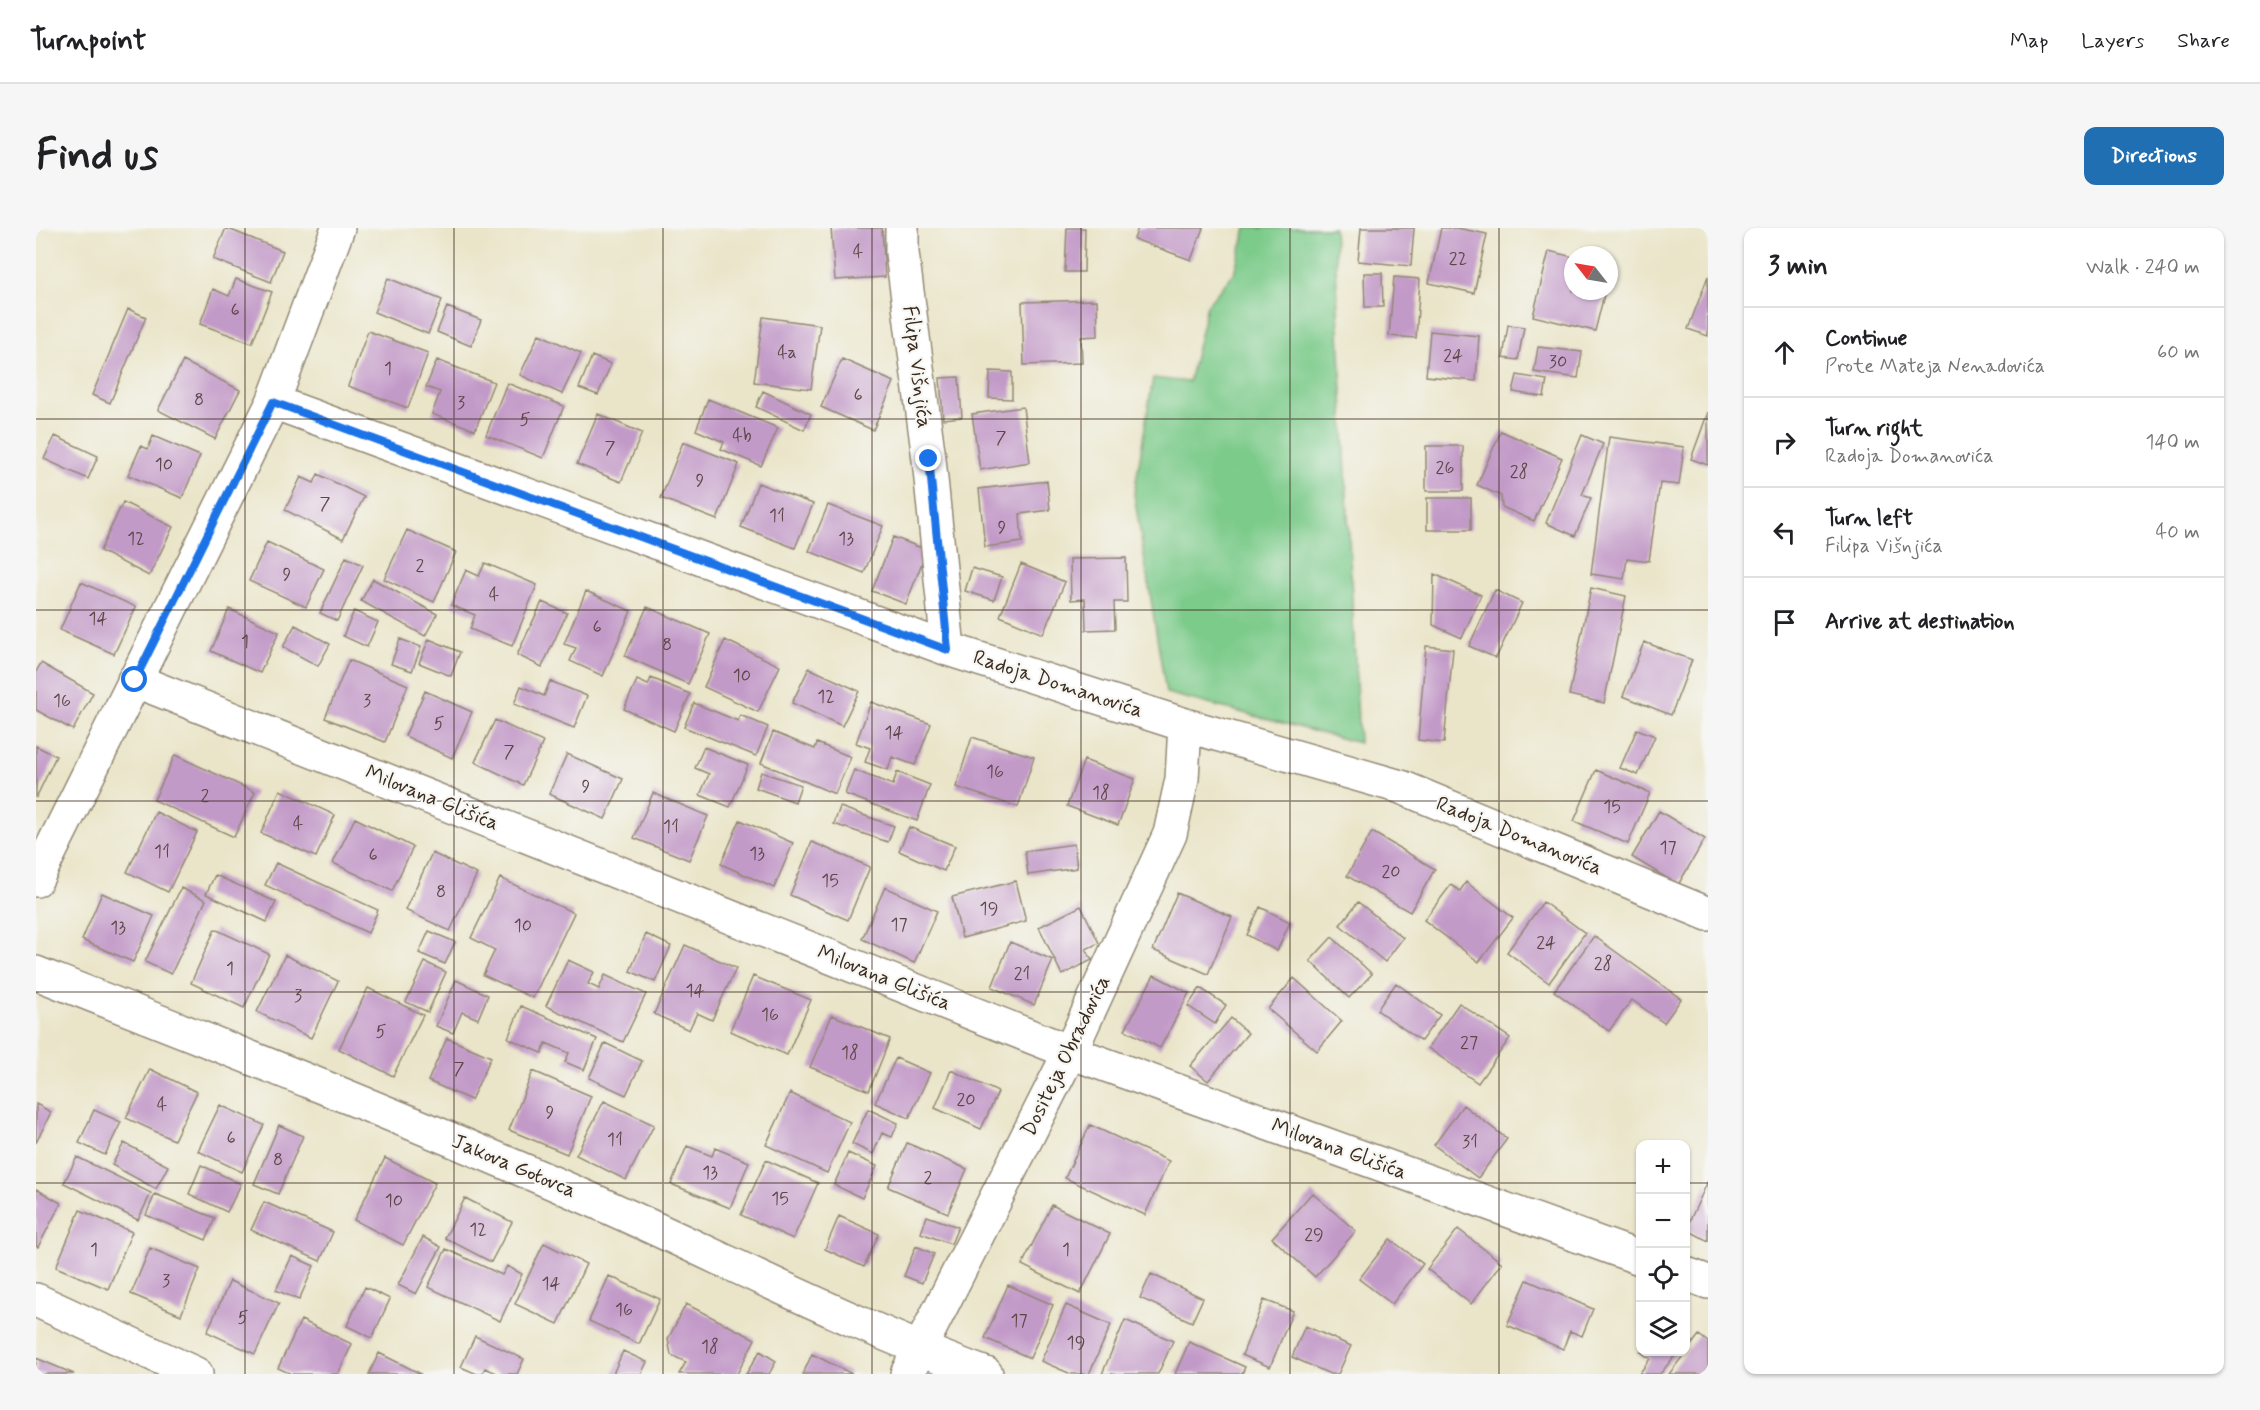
<!DOCTYPE html>
<html lang="en">
<head>
<meta charset="utf-8">
<style>
	:root { --surface:#fff; --page:#f6f6f6; --text:#202124; --muted:#757577; --line:#e0e0e0; --accent:#1f6fb2 }
	body { margin:0; font-family:Mynerve,sans-serif; background:var(--page); color:var(--text) }
	.controls { position:absolute; right:18px; bottom:18px; display:grid; overflow:hidden; border-radius:12px; box-shadow:0 2px 4px #0004 }
	.controls button { width:54px; height:54px; display:grid; place-items:center; padding:0; border:0; border-bottom:2px solid var(--line); background:var(--surface); color:var(--text); font:30px sans-serif }
	.compass { position:absolute; left:1528px; top:18px; width:54px; height:54px; border-radius:50%; background:var(--surface); box-shadow:0 2px 4px #0004; rotate:301deg }
	.stop { position:absolute; width:18px; height:18px; margin:-14px; border:4px solid #1a73e8; border-radius:50%; background:#fff }
	.stop.end { background:#1a73e8; border-color:#fff; box-shadow:0 2px 6px #0008 }
	.list { margin:0; padding:0; list-style:none }
	h2 { display:flex; justify-content:space-between; align-items:center; height:78px; margin:0; padding:0 24px; font-size:26px }
	h2 small { font-size:20px; font-weight:400; color:var(--muted) }
	.list li { display:grid; grid-template-columns:39px 1fr auto; gap:18px; align-items:center; box-sizing:border-box; height:90px; padding:0 24px; border-top:2px solid var(--line) }
	.list b { display:block; font-size:22px; white-space:nowrap }
	.list p { margin:0; font-size:20px; white-space:nowrap; color:var(--muted) }
	.list em { font-size:20px; font-style:normal; color:var(--muted) }
	.icon { flex:none; width:33px; height:33px; fill:none; stroke:currentColor; stroke-width:2; stroke-linecap:round; stroke-linejoin:round }
	.map { position:relative; flex:none; width:1672px; height:1146px; overflow:hidden; border-radius:12px }
	header { display:flex; align-items:center; gap:36px; box-sizing:border-box; height:84px; padding:0 30px; background:var(--surface); border-bottom:2px solid var(--line) }
	header strong { font-size:28px }
	nav { display:flex; gap:33px; margin-inline-start:auto; font-size:21px }
	.intro { display:flex; align-items:center; justify-content:space-between; box-sizing:border-box; height:144px; padding:0 36px }
	h1 { margin:0; font-size:42px }
	.button { padding:15px 27px; border-radius:12px; background:var(--accent); color:#fff; font-size:21px; font-weight:700 }
	main { display:flex; gap:36px; padding:0 36px }
	aside { flex:1; background:var(--surface); border-radius:12px; box-shadow:0 2px 4px #0004 }
	.map>svg:first-child { display:block }
</style>
</head>
<body>
<header>
<strong>Turnpoint</strong>
<nav><a>Map</a><a>Layers</a><a>Share</a></nav>
</header>
<div class="intro"><h1>Find us</h1><a class="button">Directions</a></div>
<main>
<div class="map">
<svg width="1672" height="1146" viewBox="0 0 1672 1146">
	<rect width="100%" height="100%" fill="#f6f6f2"/>
	<filter id="ink" filterUnits="userSpaceOnUse"><feTurbulence type="fractalNoise" baseFrequency=".0167" numOctaves="2"/><feDisplacementMap in="SourceGraphic" scale="12" xChannelSelector="R" yChannelSelector="G"/><feConvolveMatrix kernelMatrix="1 2 1 2 8 2 1 2 1" color-interpolation-filters="sRGB"/></filter>
	<filter id="wash" filterUnits="userSpaceOnUse"><feTurbulence type="fractalNoise" baseFrequency=".008" numOctaves="4" result="noise"/><feDisplacementMap in="SourceGraphic" scale="24" xChannelSelector="R" yChannelSelector="G"/><feGaussianBlur stdDeviation="1.35" result="paint"/><feColorMatrix in="noise" values="0 0 0 0 0 0 0 0 0 0 0 0 0 0 0 0 0 1.4 0 .05"/><feComposite in="paint" operator="in"/></filter>
	<g filter="url(#wash)">
		<rect width="100%" height="100%" fill="#eae5c9"/>
		<path fill="#7ccb8a" stroke="#5c7a54" stroke-width="1.5" d="M1210,0H1298L1323,515L1130,465L1098,266L1117,150L1153,154L1171,77L1198,45Z"/>
		<g id="blocks">
			<path fill="#c29ac8" d="M190,0L247,23L235,54L177,31Z
				M795,0H846L849,49L799,52Z
				M1031,0H1049L1048,44H1029Z
				M1102,0H1167L1155,32L1098,11Z
				M1325,0H1378L1375,38L1322,33Z
				M1405,0H1421L1451,6L1438,65L1393,55Z
				M1513,23L1537,29V63H1569L1559,103L1497,88Z
				M1328,45H1346L1347,79H1329Z
				M1672,48V108L1652,101Z
				M1358,49L1384,51L1380,110L1353,108Z
				M352,50L406,72L392,106L338,84Z
				M200,51L236,64L216,115L164,96L177,61L193,68Z
				M1061,72L1062,108L1045,109L1046,135L988,137L986,74Z
				M411,79L445,92L435,118L401,104Z
				M92,81L110,89L74,175L56,167Z
				M727,89L784,97L775,161L718,154Z
				M1472,97L1488,99L1482,132L1467,130Z
				M332,103L392,125L372,180L312,158Z
				M1394,103L1443,108L1440,153L1390,148Z
				M503,106L545,125L526,166L484,147Z
				M1502,119L1546,124L1542,150L1498,144Z
				M556,128L575,136L562,167L543,160Z
				M806,131L858,154L837,202L785,179Z
				M401,132L458,154L439,202L396,186L404,164L390,159Z
				M147,133L204,162L179,211L122,182Z
				M954,143L976,144V171L953,170Z
				M1481,147L1511,152L1508,169L1477,164Z
				M923,149L926,189L907,191L904,150Z
				M471,155L528,178L507,230L450,207Z
				M727,163L775,186L768,202L720,179Z
				M672,171L742,200L725,238L685,221L688,214L660,202Z
				M987,179L994,234L944,242L936,186Z
				M1672,184V237L1655,231Z
				M562,186L606,205L585,254L541,236Z
				M1465,203L1526,230L1498,293L1466,279L1465,268L1441,257Z
				M1546,207L1567,216L1546,267L1555,270L1539,308L1510,295Z
				M19,208L62,228L52,251L8,231Z
				M117,208L164,228L146,270L92,247L105,218L112,221Z
				M1573,209L1648,219L1643,257L1624,255L1613,333L1591,330L1588,351L1555,346Z
				M647,214L703,236L681,292L625,270Z
				M1390,218H1427V263H1390Z
				M282,246L328,269L307,311L249,282L265,249L278,255Z
				M1011,253L1014,282L984,286L986,314L949,319L943,261Z
				M722,255L777,276L759,320L705,299Z
				M1391,270H1435V302H1391Z
				M87,274L137,299L113,348L64,323Z
				M792,277L847,298L828,345L773,323Z
				M371,302L420,324L398,374L348,351Z
				M857,309L891,322L870,376L836,363Z
				M231,314L288,341L270,379L213,353Z
				M310,329L327,337L301,393L284,385Z
				M1090,330L1091,374H1078L1079,401L1050,402L1049,371L1035,372L1034,331Z
				M449,335L501,357L476,418L434,401L439,387L415,377L430,342L443,348Z
				M985,336L1029,354L1007,406L964,388Z
				M936,340L966,349L958,372L929,363Z
				M1398,346L1445,367L1426,410L1397,397Z
				M337,351L401,386L389,408L325,373Z
				M45,354L100,379L78,426L24,402Z
				M1555,360L1590,368L1568,475L1533,467Z
				M1459,362L1486,375L1460,430L1433,418Z
				M550,363L595,383L567,448L534,433L540,420L528,416Z
				M506,374L531,385L506,439L481,427Z
				M611,379L674,406L652,456L589,428Z
				M193,381L243,404L224,445L175,423Z
				M318,383L342,394L331,419L307,408Z
				M259,397L294,416L282,438L247,419Z
				M364,411L385,419L376,443L355,436Z
				M393,411L424,424L415,448L383,435Z
				M689,412L744,438L722,484L668,459Z
				M1608,414L1656,432L1635,487L1587,468Z
				M1390,418L1417,421L1408,515L1382,512Z
				M313,432L372,457L349,514L289,490Z
				M5,435L57,465L37,502L0,482V444Z
				M773,440L823,463L806,498L756,475Z
				M615,450L654,466L638,503L588,481L601,452L612,457Z
				M514,453L551,468L538,500L478,476L485,458L508,468Z
				M389,463L436,484L416,530L369,508Z
				M835,474L895,496L879,537L856,529L852,542L829,534L834,520L820,515Z
				M658,475L702,493L704,487L732,499L720,528L648,499Z
				M459,492L507,514L487,557L439,534Z
				M1601,501L1619,508L1602,547L1584,540Z
				M737,504L779,521L781,515L815,529L799,566L725,535Z
				M936,509L998,529L982,579L920,559Z
				M0,518L20,528L0,570Z
				M668,519L712,537L694,579L664,567L673,546L659,540Z
				M531,526L587,551L569,591L513,566Z
				M139,527L219,564L198,609L118,572Z
				M1048,532L1099,551L1082,597L1031,578Z
				M818,542L857,557L861,544L894,557L881,593L809,566Z
				M1560,542L1614,565L1592,616L1538,593Z
				M725,544L765,557L759,574L720,560Z
				M244,562L299,587L280,629L225,605Z
				M617,565L672,588L653,632L598,610Z
				M804,579L858,598L852,614L798,596Z
				M1623,583L1669,611L1642,657L1596,629Z
				M120,584L161,604L132,664L91,644Z
				M319,590L377,619L356,663L297,635Z
				M704,592L757,615L738,660L685,636Z
				M873,599L919,618L908,643L863,623Z
				M1336,604L1399,641L1374,684L1311,648Z
				M776,614L834,639L812,692L754,667Z
				M1038,616L1041,640L992,647L989,623Z
				M396,625L441,646L414,703L369,682Z
				M240,635L342,682L332,705L229,657Z
				M179,647L240,674L231,694L170,666Z
				M464,650L538,685L497,770L447,747L459,722L435,710Z
				M980,653L990,693L926,710L916,669Z
				M1430,654L1477,690L1443,734L1388,692L1415,657L1424,663Z
				M849,659L901,683L878,735L826,711Z
				M145,660L170,672L135,746L109,734Z
				M66,665L118,688L97,734L46,712Z
				M1141,665L1196,689L1172,746L1117,722Z
				M1322,674L1367,710L1349,734L1304,697Z
				M1507,674L1549,705L1513,755L1471,724Z
				M1045,678L1063,715L1050,721L1056,732L1026,747L1003,699Z
				M1224,679L1254,694L1241,723L1211,707Z
				M179,701L233,726L208,780L155,755Z
				M393,703L419,714L409,736L383,725Z
				M610,706L635,718L619,754L594,743Z
				M1558,708L1645,771L1628,795L1596,772L1573,803L1518,763Z
				M1296,709L1336,746L1313,770L1274,733Z
				M974,714L1017,732L998,777L956,759Z
				M649,717L700,740L676,792L661,785L653,802L618,786Z
				M249,727L302,753L275,810L221,784Z
				M532,732L558,744L552,756L563,761L569,747L610,766L587,814L510,778Z
				M389,734L410,744L392,784L370,774Z
				M1118,747L1153,765L1124,820L1089,802Z
				M717,748L775,772L751,827L694,803Z
				M1258,750L1306,793L1281,823L1232,781Z
				M420,752L452,767L442,791L426,784L417,805L400,798Z
				M1360,755L1404,787L1385,813L1341,782Z
				M332,760L387,787L357,848L303,821Z
				M1164,760L1190,777L1179,796L1152,778Z
				M1423,775L1474,810L1442,855L1392,820Z
				M485,778L561,811L548,842L529,834L533,825L510,815L506,825L472,810Z
				M796,787L854,811L833,863L774,839Z
				M1195,790L1212,805L1172,853L1154,838Z
				M411,810L455,829L435,872L392,853Z
				M569,815L606,833L590,867L553,850Z
				M860,830L894,845L873,890L839,875Z
				M114,841L161,864L138,912L90,890Z
				M915,842L962,864L945,901L899,880Z
				M497,843L555,868L531,926L473,902Z
				M754,865L814,894L791,945L730,917Z
				M568,873L618,897L590,952L540,927Z
				M0,876L15,884L0,915Z
				M184,877L228,897L206,944L162,923Z
				M1427,877L1471,911L1442,950L1398,917Z
				M832,881L862,895L856,909L846,905L837,926L816,916Z
				M58,882L85,894L69,927L43,915Z
				M243,897L267,908L242,966L218,956Z
				M1054,897L1133,933L1109,987L1029,950Z
				M88,915L132,938L120,961L76,937Z
				M871,915L931,941L912,985L852,959Z
				M651,918L676,928L679,920L713,934L694,980L635,956Z
				M812,925L841,938L826,970L798,957Z
				M41,929L115,965L102,992L28,955Z
				M349,930L399,955L367,1017L318,992Z
				M730,932L782,955L757,1011L705,987Z
				M165,937L205,956L191,984L153,966Z
				M1672,953V1013L1650,1001Z
				M0,961L25,975L2,1019L0,1018Z
				M1276,965L1320,1003L1279,1049L1236,1010Z
				M119,966L179,990L170,1012L110,987Z
				M429,970L476,994L455,1034L409,1010Z
				M228,974L297,1004L284,1033L215,1002Z
				M1016,977L1074,1006L1044,1066L986,1037Z
				M44,982L96,1004L72,1061L20,1039Z
				M803,988L843,1006L828,1039L789,1021Z
				M891,988L922,999L915,1016L885,1005Z
				M1422,1001L1466,1035L1435,1076L1391,1041Z
				M387,1009L405,1019L380,1066L362,1057Z
				M1354,1011L1387,1036L1356,1076L1323,1051Z
				M508,1015L550,1036L522,1096L479,1076Z
				M880,1018L898,1026L886,1055L868,1048Z
				M114,1020L164,1041L145,1087L95,1066Z
				M410,1021L466,1047L471,1038L486,1046L464,1093L392,1059Z
				M256,1028L278,1038L263,1072L240,1062Z
				M1115,1046L1167,1070L1156,1094L1104,1070Z
				M573,1048L624,1071L603,1116L553,1093Z
				M1491,1052L1557,1081L1546,1108L1534,1103L1527,1121L1471,1097Z
				M194,1053L243,1075L219,1126L171,1104Z
				M972,1057L1017,1077L994,1130L949,1110Z
				M329,1059L354,1071L336,1110L311,1098Z
				M1228,1072L1257,1083L1234,1139L1206,1127Z
				M650,1076L719,1111L701,1146H643L650,1134L635,1127L632,1111Z
				M1030,1077L1075,1097L1053,1146H1035L1005,1133Z
				M265,1092L316,1116L302,1146H255L242,1140Z
				M1089,1092L1137,1113L1122,1146H1066Z
				M1269,1098L1315,1118L1302,1146H1294L1256,1129Z
				M1663,1107L1672,1114V1143L1670,1146H1633Z
				M439,1108L488,1131L481,1146H463L449,1140L446,1146H441L425,1139Z
				M1153,1114L1209,1139L1206,1146H1139Z
				M587,1123L611,1134L605,1146H577Z
				M724,1123L740,1133L733,1146H710Z
				M1605,1124H1642L1624,1146H1603L1614,1131Z
				M343,1125L385,1146H333Z
				M776,1126L816,1146H767Z
				M0,1130L38,1146H0Z"/>
		</g>
	</g>
	<g filter="url(#ink)">
		<use href="#blocks" fill-opacity="0" stroke="#928874" stroke-width="1.5"/>
		<g fill="none" stroke-linecap="round" stroke-linejoin="round">
			<defs>
				<path id="minor" d="M866,0V25L893,231L912,421
					M237,174L912,421L1149,497L1365,559L1672,686
					M98,452L1034,824L1604,1030
					M0,652L237,174L302,0
					M0,745C183,817 367,889 547,968C682,1027 812,1096 950,1146
					M1650,1046L1672,1054
					M0,1072L160,1146
					M871,1146L1034,824L1134,606L1146,551L1149,497"/>
			</defs>
			<use href="#minor" stroke="#928874" stroke-width="36"/>
			<use href="#minor" stroke="#fff" stroke-width="33"/>
		</g>
	</g>
	<g fill="none" stroke-linecap="round" stroke-linejoin="round" filter="url(#ink)">
		<path stroke="#1a73e8" stroke-width="8" d="M99,452L237,174L912,422L893,231"/>
	</g>
	<path fill="none" stroke="#3b2a1e" stroke-width="1.5" stroke-opacity="0.55" d="M209,0V1146M418,0V1146M627,0V1146M836,0V1146M1045,0V1146M1254,0V1146M1463,0V1146M0,191H1672M0,382H1672M0,573H1672M0,764H1672M0,955H1604M1650,955H1672"/>
	<g text-anchor="middle" dominant-baseline="central" stroke-width="4.5" stroke-linejoin="round" paint-order="stroke">
		<g font-size="18" fill="#5d4648">
			<text x="822" y="24">4</text>
			<text x="1422" y="31">22</text>
			<text x="199" y="82">6</text>
			<text x="751" y="125">4a</text>
			<text x="1417" y="128">24</text>
			<text x="1522" y="134">30</text>
			<text x="352" y="141">1</text>
			<text x="822" y="167">6</text>
			<text x="163" y="172">8</text>
			<text x="425" y="175">3</text>
			<text x="489" y="192">5</text>
			<text x="706" y="208">4b</text>
			<text x="965" y="210">7</text>
			<text x="574" y="220">7</text>
			<text x="128" y="237">10</text>
			<text x="1409" y="240">26</text>
			<text x="1483" y="244">28</text>
			<text x="664" y="253">9</text>
			<text x="289" y="276">7</text>
			<text x="741" y="288">11</text>
			<text x="966" y="300">9</text>
			<text x="100" y="311">12</text>
			<text x="810" y="311">13</text>
			<text x="384" y="338">2</text>
			<text x="251" y="347">9</text>
			<text x="458" y="367">4</text>
			<text x="62" y="391">14</text>
			<text x="561" y="399">6</text>
			<text x="209" y="414">1</text>
			<text x="631" y="417">8</text>
			<text x="706" y="448">10</text>
			<text x="790" y="469">12</text>
			<text x="26" y="473">16</text>
			<text x="331" y="473">3</text>
			<text x="403" y="496">5</text>
			<text x="858" y="505">14</text>
			<text x="473" y="524">7</text>
			<text x="959" y="544">16</text>
			<text x="550" y="559">9</text>
			<text x="1065" y="565">18</text>
			<text x="169" y="568">2</text>
			<text x="1576" y="579">15</text>
			<text x="262" y="596">4</text>
			<text x="635" y="599">11</text>
			<text x="1632" y="620">17</text>
			<text x="126" y="624">11</text>
			<text x="721" y="626">13</text>
			<text x="337" y="627">6</text>
			<text x="1355" y="644">20</text>
			<text x="794" y="653">15</text>
			<text x="405" y="664">8</text>
			<text x="953" y="681">19</text>
			<text x="863" y="697">17</text>
			<text x="487" y="698">10</text>
			<text x="82" y="700">13</text>
			<text x="1510" y="715">24</text>
			<text x="1567" y="736">28</text>
			<text x="194" y="741">1</text>
			<text x="986" y="746">21</text>
			<text x="659" y="763">14</text>
			<text x="262" y="768">3</text>
			<text x="734" y="787">16</text>
			<text x="345" y="804">5</text>
			<text x="1433" y="815">27</text>
			<text x="814" y="825">18</text>
			<text x="423" y="841">7</text>
			<text x="930" y="872">20</text>
			<text x="126" y="877">4</text>
			<text x="514" y="885">9</text>
			<text x="195" y="910">6</text>
			<text x="579" y="912">11</text>
			<text x="1434" y="914">31</text>
			<text x="242" y="932">8</text>
			<text x="674" y="945">13</text>
			<text x="892" y="950">2</text>
			<text x="744" y="971">15</text>
			<text x="358" y="973">10</text>
			<text x="442" y="1002">12</text>
			<text x="1278" y="1007">29</text>
			<text x="58" y="1022">1</text>
			<text x="1030" y="1022">1</text>
			<text x="130" y="1053">3</text>
			<text x="515" y="1056">14</text>
			<text x="588" y="1082">16</text>
			<text x="207" y="1090">5</text>
			<text x="983" y="1093">17</text>
			<text x="1040" y="1115">19</text>
			<text x="674" y="1119">18</text>
		</g>
		<g font-size="21" fill="#3b2a1e" stroke="#f6f6f2">
			<text transform="translate(881 139) rotate(83)">Filipa Višnjića</text>
			<text transform="translate(1022 456) rotate(18)">Radoja Domanovića</text>
			<text transform="translate(396 570) rotate(22)">Milovana Glišića</text>
			<text transform="translate(1483 608) rotate(22)">Radoja Domanovića</text>
			<text transform="translate(848 750) rotate(22)">Milovana Glišića</text>
			<text transform="translate(1030 828) rotate(-64)">Dositeja Obradovića</text>
			<text transform="translate(1303 921) rotate(20)">Milovana Glišića</text>
			<text transform="translate(478 938) rotate(23)">Jakova Gotovca</text>
		</g>
	</g>
</svg>
<div class="controls">
<button>+</button>
<button>−</button>
<button><svg class="icon" aria-label="locate" viewBox="0 0 24 24"><circle cx="12" cy="12" r="6"/><path d="M12 2v4M12 18v4M2 12h4M18 12h4"/></svg></button>
<button><svg class="icon" aria-label="layers" viewBox="0 0 24 24"><path d="M12 4l9 5-9 5-9-5zM3 14l9 5 9-5"/></svg></button>
</div>
<svg class="compass" viewBox="-18 -18 36 36"><path d="M0-13l5 13h-10z" fill="#e53935"/><path d="M0 13l5-13h-10z" fill="#757577"/></svg>
<div class="stop" style="left:99px;top:452px"></div>
<div class="stop end" style="left:893px;top:231px"></div>
</div>
<aside>
<h2>3 min<small>Walk · 240 m</small></h2>
<ul class="list">
<li><svg class="icon" aria-label="ahead" viewBox="0 0 24 24"><path d="M12 20V5M6 11l6-6 6 6"/></svg><div><b>Continue</b><p>Prote Mateja Nenadovića</p></div><em>60 m</em></li>
<li><svg class="icon" aria-label="right" viewBox="0 0 24 24"><path d="M7 20v-9h11M14 6l5 5-5 5"/></svg><div><b>Turn right</b><p>Radoja Domanovića</p></div><em>140 m</em></li>
<li><svg class="icon" aria-label="left" viewBox="0 0 24 24"><path d="M17 20v-9H6M10 6l-5 5 5 5"/></svg><div><b>Turn left</b><p>Filipa Višnjića</p></div><em>40 m</em></li>
<li><svg class="icon" aria-label="arrive" viewBox="0 0 24 24"><path d="M6 21V4h12l-3 4 3 4H6"/></svg><div><b>Arrive at destination</b></div></li>
</ul>
</aside>
</main>
</body>
</html>
